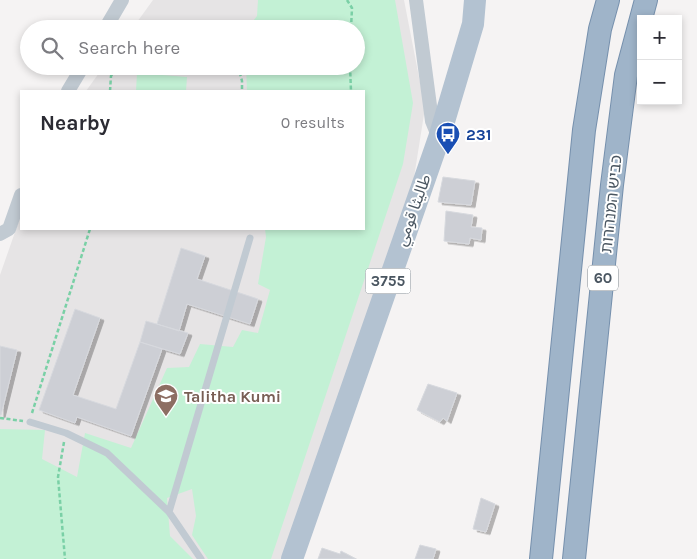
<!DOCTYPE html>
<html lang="en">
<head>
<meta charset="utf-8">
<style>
	:root { --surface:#fff; --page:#f7f7f7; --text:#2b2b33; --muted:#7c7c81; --line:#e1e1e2 }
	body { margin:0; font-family:Karla,"Noto Sans Arabic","Noto Sans Hebrew",sans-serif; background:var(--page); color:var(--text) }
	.controls { position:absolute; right:15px; top:15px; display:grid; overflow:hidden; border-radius:0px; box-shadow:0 2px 8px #0003 }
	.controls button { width:45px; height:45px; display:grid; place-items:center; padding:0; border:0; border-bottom:1px solid var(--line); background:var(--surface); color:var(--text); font:25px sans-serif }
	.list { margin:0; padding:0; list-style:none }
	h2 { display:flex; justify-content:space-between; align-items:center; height:65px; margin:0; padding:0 20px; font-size:21px }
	h2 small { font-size:16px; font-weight:400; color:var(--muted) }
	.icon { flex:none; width:28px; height:28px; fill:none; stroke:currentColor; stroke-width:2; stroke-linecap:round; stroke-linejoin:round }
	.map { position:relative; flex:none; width:697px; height:559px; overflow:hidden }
	.search { position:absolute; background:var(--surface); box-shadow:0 2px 8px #0003; left:20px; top:20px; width:345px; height:55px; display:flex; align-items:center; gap:12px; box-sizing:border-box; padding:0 18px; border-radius:28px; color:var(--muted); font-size:19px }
	.panel { position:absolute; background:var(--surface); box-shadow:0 2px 8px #0003; left:20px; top:90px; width:345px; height:140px; border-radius:0px }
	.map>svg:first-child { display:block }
</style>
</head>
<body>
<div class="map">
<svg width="697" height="559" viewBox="0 0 697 559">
	<defs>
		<filter id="shadow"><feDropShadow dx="4" dy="2.5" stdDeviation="0" flood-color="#0004"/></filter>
	</defs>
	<rect width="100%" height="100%" fill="#f5f3f3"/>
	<path fill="#e6e4e5" d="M153,0H404L425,108L412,190L283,559H0V275L21,215V229H364V91H86L104,66H356V29H132Z"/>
	<path fill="#c3f1d5" d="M258,0H395L413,103L403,164L271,559H208L192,535L196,516L192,489L167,498L170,536L193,559H0V429L45,430L42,459L77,477L85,433L131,448L167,368L189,367L200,344L233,347L242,330L258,333L270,290L258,284L266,237L265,229H364V91H247L246,66H356V29H247L257,16Z
		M137,73L187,77L186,91H136Z"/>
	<path fill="#cdcfd5" stroke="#d7d9de" filter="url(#shadow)" d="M443,177L475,181L471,205L438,202Z
		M446,211L473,215L471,227L482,228L481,240L470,238L469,244L444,241Z
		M181,248L205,256L197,279L258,299L250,324L187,304L179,331L157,324Z
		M75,309L100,318L73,395L116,409L140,342L162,349L131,436L77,417L75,423L39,410Z
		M146,321L188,333L180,354L140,342Z
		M0,346L17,350L1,415H0Z
		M428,384L457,393L447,421L443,418L440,422L417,410Z
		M481,498L495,504L486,532L473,529Z
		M420,545L436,549L433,559H415Z
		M322,548L340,554L341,551L356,559H318Z"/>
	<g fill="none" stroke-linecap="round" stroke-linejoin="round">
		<defs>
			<path id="trunk" d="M541,559L584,130L600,29L608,0
				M574,559L612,185L626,75L646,0"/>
		</defs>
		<use href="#trunk" stroke="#7690ad" stroke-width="24"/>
		<path stroke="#7ad0a6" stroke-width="2.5" stroke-dasharray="4 2.5" stroke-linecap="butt" d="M347,0L352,8L351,29
			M238,66L242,81V91
			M350,66L351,91
			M110,91L111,76L117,66
			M32,413L90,229
			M0,418L23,421
			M64,442L58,477L65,559"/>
		<path stroke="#c1cad2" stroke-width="7" d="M30,422L66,433L107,453L169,512L201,559
			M169,512L250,238"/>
		<path stroke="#c1cad2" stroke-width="14" d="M416,0L432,121L439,138
			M105,29L122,0
			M68,91L83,66
			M0,234L9,229L21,195"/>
		<path stroke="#b3c2d1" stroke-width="22" d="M292,559L439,138L473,24L475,0"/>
		<use href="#trunk" stroke="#9fb4c9" stroke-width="22"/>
	</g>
	<defs>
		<symbol id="bus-pin" viewBox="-11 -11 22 30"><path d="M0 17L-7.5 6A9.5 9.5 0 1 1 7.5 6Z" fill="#1a4fb4" stroke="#fff"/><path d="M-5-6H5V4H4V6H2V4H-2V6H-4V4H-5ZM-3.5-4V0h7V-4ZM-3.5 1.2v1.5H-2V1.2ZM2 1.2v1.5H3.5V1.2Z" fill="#fff"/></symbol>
		<symbol id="school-pin" viewBox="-11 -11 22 30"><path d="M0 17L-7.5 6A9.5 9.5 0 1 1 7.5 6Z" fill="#8d6e63" stroke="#fff"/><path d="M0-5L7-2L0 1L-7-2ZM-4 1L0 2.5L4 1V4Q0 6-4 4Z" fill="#fff"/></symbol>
	</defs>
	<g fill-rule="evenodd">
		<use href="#bus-pin" x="434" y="120" width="28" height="38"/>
		<use href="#school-pin" x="152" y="382" width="28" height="38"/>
	</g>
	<g text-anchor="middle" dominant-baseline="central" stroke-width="4" stroke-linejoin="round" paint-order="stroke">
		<g fill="#fff" stroke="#808990" stroke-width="1">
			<rect x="588" y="265.5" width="30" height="25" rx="4"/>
			<rect x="365.5" y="268.5" width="45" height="25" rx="4"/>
		</g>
		<g font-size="15" font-weight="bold" fill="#4a5661">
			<text x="603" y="278">60</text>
			<text x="388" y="281">3755</text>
		</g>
		<g font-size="16" font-weight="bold" fill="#164399" stroke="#fff" text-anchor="start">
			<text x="466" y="134">231</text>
		</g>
		<g font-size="16" fill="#4a5661" stroke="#fff">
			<text transform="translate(611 204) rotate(-84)">כביש המנהרות</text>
			<text transform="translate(413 210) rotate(-70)">طاليثا قومي</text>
		</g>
		<g font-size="16" font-weight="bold" fill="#785e54" stroke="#fff" text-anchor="start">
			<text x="184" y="396">Talitha Kumi</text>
		</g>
	</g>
</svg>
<div class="controls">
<button>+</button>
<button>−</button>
</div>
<div class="search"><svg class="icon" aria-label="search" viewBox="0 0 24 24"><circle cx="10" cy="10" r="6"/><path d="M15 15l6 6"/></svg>Search here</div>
<section class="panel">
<h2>Nearby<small>0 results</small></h2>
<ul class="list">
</ul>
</section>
</div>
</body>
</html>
